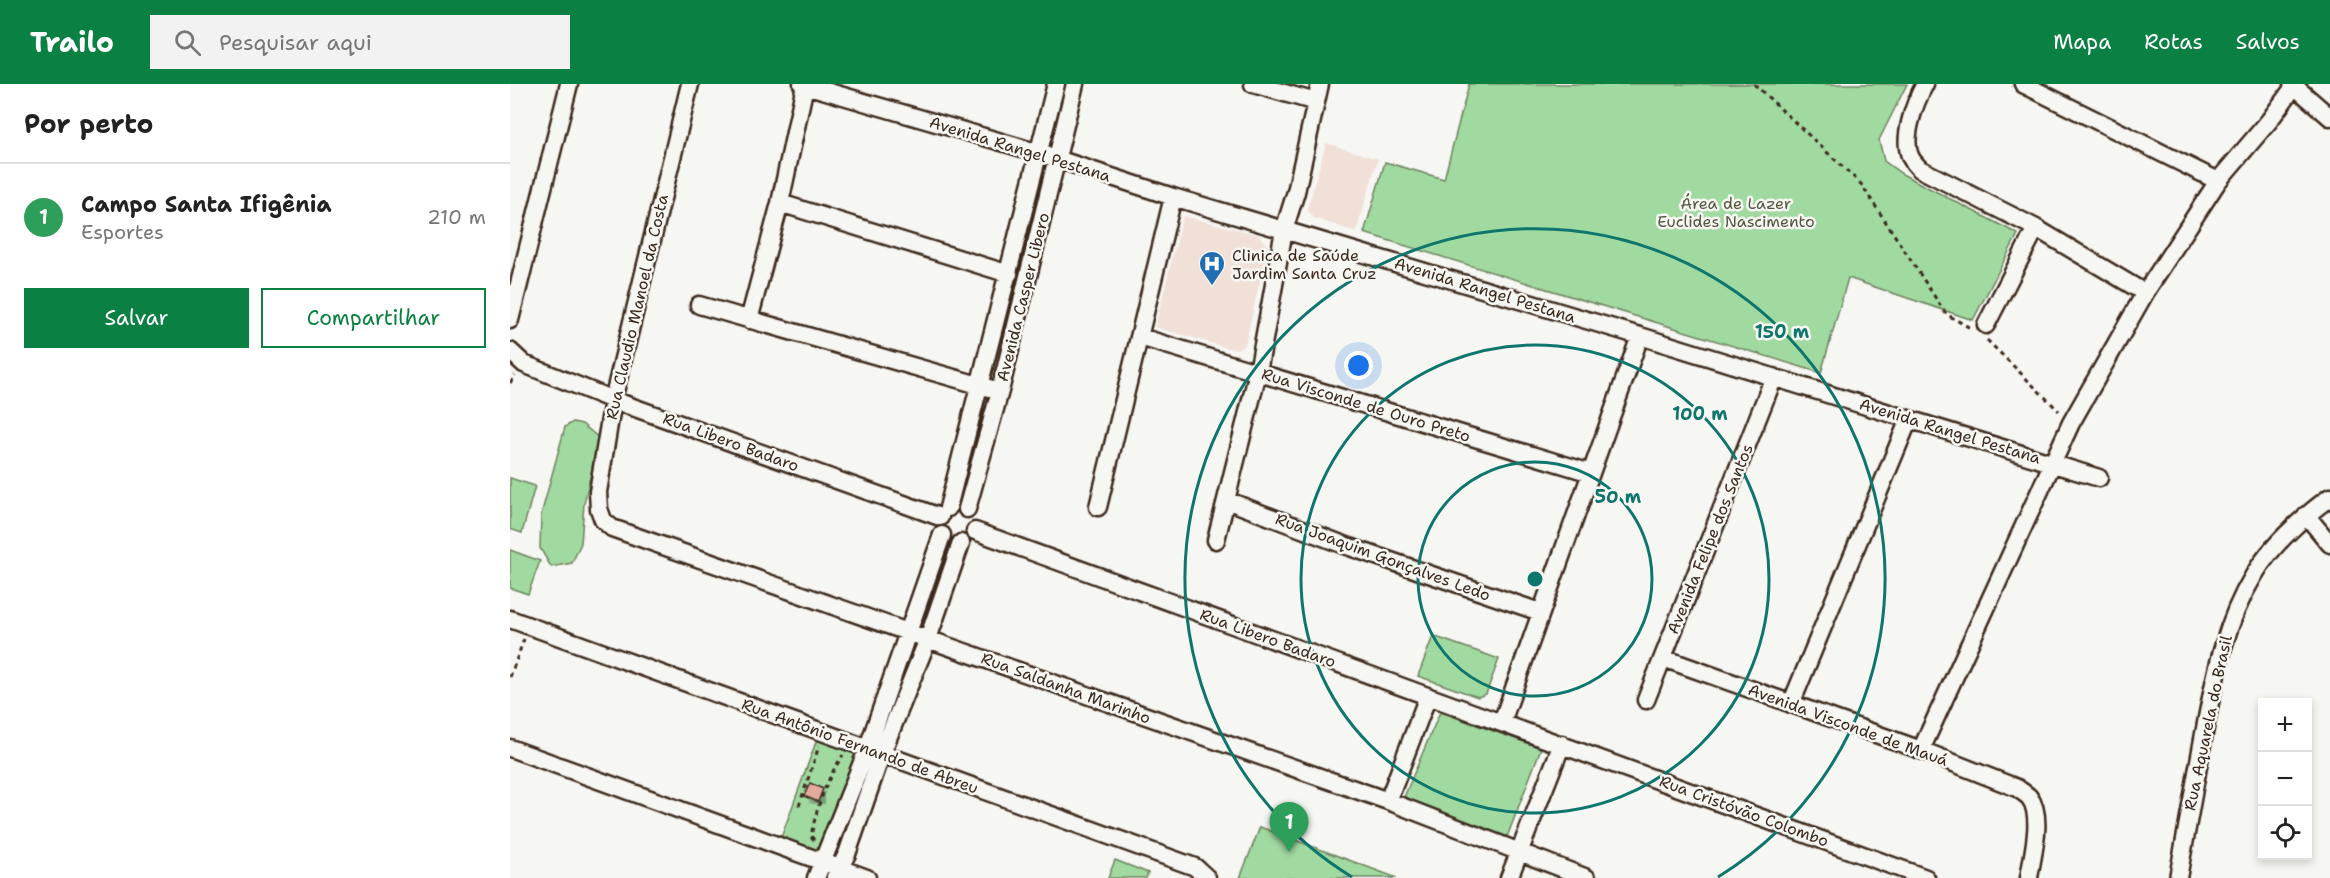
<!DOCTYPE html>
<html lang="pt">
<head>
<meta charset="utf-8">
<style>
	:root { --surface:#fff; --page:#f2f2f2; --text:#222; --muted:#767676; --line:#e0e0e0; --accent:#0b8043 }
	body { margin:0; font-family:"Shantell Sans",sans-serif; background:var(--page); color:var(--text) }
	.controls { position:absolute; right:18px; bottom:18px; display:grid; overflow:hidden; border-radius:0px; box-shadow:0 3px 9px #0003 }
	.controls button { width:54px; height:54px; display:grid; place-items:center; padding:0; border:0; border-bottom:2px solid var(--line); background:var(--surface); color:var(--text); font:30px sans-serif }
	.you { position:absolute; left:849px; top:282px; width:21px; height:21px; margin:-15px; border:4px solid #fff; border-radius:50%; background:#1a73e8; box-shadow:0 0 0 9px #1a73e833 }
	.badge { display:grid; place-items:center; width:39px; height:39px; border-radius:50%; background:var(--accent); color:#fff; font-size:20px; font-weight:700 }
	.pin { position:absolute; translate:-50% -50px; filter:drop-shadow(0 2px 3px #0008) }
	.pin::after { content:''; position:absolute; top:32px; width:21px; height:18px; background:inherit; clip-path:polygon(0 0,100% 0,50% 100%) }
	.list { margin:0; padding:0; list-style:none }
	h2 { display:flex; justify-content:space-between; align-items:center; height:78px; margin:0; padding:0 24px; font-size:26px }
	h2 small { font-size:20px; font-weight:400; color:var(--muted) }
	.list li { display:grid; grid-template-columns:39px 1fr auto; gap:18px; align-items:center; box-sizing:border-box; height:108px; padding:0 24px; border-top:2px solid var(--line) }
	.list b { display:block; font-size:22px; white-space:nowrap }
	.list p { margin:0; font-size:20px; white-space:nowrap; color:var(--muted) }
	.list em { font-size:20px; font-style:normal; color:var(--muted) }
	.actions { display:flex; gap:12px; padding:18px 24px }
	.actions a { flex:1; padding:14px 0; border:2px solid var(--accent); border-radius:0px; text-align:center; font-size:21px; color:var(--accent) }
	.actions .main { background:var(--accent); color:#fff }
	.icon { flex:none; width:33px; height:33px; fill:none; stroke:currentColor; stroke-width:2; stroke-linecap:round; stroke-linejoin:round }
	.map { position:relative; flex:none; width:1820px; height:794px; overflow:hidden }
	header { display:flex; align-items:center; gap:36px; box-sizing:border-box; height:84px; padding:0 30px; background:var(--accent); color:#fff }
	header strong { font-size:28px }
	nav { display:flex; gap:33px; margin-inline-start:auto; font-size:21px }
	.search { width:420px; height:54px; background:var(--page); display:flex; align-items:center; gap:15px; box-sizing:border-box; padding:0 21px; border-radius:0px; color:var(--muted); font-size:22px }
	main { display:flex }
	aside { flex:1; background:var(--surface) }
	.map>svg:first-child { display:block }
</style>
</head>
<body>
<header>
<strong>Trailo</strong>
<div class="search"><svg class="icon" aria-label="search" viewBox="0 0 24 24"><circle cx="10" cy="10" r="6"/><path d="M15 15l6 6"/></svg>Pesquisar aqui</div>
<nav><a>Mapa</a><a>Rotas</a><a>Salvos</a></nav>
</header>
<main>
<aside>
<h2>Por perto<small></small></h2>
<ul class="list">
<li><span class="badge" style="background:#2e9e5b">1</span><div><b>Campo Santa Ifigênia</b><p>Esportes</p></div><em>210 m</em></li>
</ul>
<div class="actions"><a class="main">Salvar</a><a>Compartilhar</a></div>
</aside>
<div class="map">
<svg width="1820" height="794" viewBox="0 0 1820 794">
	<defs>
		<filter id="shadow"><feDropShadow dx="5.5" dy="5.5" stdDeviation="1.5" flood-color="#0004"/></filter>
	</defs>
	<rect width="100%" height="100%" fill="#f6f6f2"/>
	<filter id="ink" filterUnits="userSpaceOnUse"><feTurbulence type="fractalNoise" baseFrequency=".0167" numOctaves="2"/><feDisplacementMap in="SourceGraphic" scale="12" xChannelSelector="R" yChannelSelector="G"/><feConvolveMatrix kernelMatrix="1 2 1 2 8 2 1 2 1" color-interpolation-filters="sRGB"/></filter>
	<g filter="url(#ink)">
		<path fill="#f0e0d8" d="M816,59L868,75L846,148L804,134L797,126Z
			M673,132L749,151L758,163L735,261L727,265L718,264L645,243Z"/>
		<path fill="#a1daa0" stroke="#6e825f" stroke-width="1.5" d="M959,0H1397L1369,56L1374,77L1392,90L1508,150L1463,236L1338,194L1311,289L854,149L875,78L934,95Z
			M63,338L72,340L89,354L74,420L71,459L62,479L41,483L30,464L31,431L55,343Z
			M0,394L25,402L12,449L0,445Z
			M0,466L30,477L18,510L0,504Z
			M923,552L989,575L976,610L968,613L908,592Z
			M930,628L1031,664L997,753L894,713Z
			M310,647L354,664L311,778L268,762Z
			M750,743L887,794H730Z
			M605,776L638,789L636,794H598Z"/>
		<path fill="#e3ab9c" stroke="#3b2a1e" stroke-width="1.5" filter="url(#shadow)" d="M300,699L313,705L308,718L294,712Z"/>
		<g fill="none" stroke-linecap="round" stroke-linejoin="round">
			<defs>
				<path id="minor" d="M180,0L103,316L88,408L89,425L93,436L102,444L878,717L1077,794
					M292,0L529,69L663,113L1130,252L1589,394
					M743,0L806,18
					M1415,0C1405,18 1391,55 1401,74C1403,78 1407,82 1410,85L1526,144L1635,209
					M1513,0L1708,97
					M1782,0L1820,33
					M270,119L499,190
					M189,221L479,304
					M0,236L59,0
					M239,236L270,119L295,1
					M1476,241L1526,144
					M630,253L1081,389
					M0,267L14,280L103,316L430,433
					M716,416L834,461L1030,528
					M588,423L663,113
					M438,424L546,0
					M457,425L490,307L565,0
					M1796,431L1820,460
					M465,447L1416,794
					M706,456L748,288L774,146L786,108L810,0
					M0,535L685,783L697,794
					M1153,574L1411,666L1507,704C1511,707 1516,710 1519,713C1534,731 1522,773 1519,794
					M1136,616L1264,293
					M1281,620L1399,335
					M992,638L1130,252
					M0,664L357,794
					M1411,666L1561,339L1635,209L1708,97L1759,37L1786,0
					M878,717L918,612
					M325,793L337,770L372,669L418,555L451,459
					M306,794L357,666L432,451
					M999,794L1052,660
					M1668,794C1676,748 1685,701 1693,655C1704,597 1713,542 1744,491C1762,460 1792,434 1820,413"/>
			</defs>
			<use href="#minor" stroke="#3b2a1e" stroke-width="21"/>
			<path stroke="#3b2a1e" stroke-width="3" stroke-dasharray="4.5 4.5" stroke-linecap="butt" d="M1244,0L1351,100L1436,230L1462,245
				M1477,256L1549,327
				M0,299L5,291
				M0,593L14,555
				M289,722L309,662
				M304,756L301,752C307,722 316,696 333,671"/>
			<use href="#minor" stroke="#f6f6f2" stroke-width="16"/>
		</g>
	</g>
	<g fill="none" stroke="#0f766e" stroke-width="3">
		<circle cx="1025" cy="495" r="117"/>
		<circle cx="1025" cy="495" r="234"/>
		<path d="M842 793A350 350 0 1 1 1208 793"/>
	</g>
	<defs>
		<symbol id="hospital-pin" viewBox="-11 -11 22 30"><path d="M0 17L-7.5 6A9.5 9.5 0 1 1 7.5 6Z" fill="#1f6fb2" stroke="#f6f6f2"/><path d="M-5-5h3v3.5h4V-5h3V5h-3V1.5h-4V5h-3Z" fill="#fff"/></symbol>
	</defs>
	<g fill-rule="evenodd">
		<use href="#hospital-pin" x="687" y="165" width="30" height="40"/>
	</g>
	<g text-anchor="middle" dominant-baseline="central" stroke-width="5" stroke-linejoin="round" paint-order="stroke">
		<g font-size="16" fill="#3b2a1e" stroke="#f6f6f2">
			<text transform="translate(510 65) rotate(17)">Avenida Rangel Pestana</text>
			<text transform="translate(975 206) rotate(17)">Avenida Rangel Pestana</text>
			<text transform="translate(513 213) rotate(-76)">Avenida Casper Libero</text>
			<text transform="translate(127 223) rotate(-77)">Rua Claudio Manoel da Costa</text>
			<text transform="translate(856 321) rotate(17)">Rua Visconde de Ouro Preto</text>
			<text transform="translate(1440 347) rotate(17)">Avenida Rangel Pestana</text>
			<text transform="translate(221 358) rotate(20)">Rua Libero Badaro</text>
			<text transform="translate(1200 455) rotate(-68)">Avenida Felipe dos Santos</text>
			<text transform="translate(873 473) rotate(20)">Rua Joaquim Gonçalves Ledo</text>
			<text transform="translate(758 554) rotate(20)">Rua Libero Badaro</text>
			<text transform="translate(556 604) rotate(20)">Rua Saldanha Marinho</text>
			<text transform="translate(1698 639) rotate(-78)">Rua Aquarela do Brasil</text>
			<text transform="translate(1338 641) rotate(20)">Avenida Visconde de Mauá</text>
			<text transform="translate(350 662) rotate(20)">Rua Antônio Fernando de Abreu</text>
			<text transform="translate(1234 727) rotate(20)">Rua Cristóvão Colombo</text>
		</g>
		<g font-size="16" fill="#54563e" stroke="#f6f6f2">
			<text x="1226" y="119">Área de Lazer<tspan x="1226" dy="18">Euclides Nascimento</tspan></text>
		</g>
		<g font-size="16" fill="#3b2a1e" stroke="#f6f6f2" text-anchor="start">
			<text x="722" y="171">Clinica de Saúde<tspan x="722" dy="18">Jardim Santa Cruz</tspan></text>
		</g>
	</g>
	<circle cx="1025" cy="495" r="9" fill="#0f766e" stroke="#f6f6f2" stroke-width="3"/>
	<g font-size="18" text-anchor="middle" font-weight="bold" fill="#0f766e" stroke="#f6f6f2" stroke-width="5" stroke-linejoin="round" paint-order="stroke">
		<text x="1272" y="254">150 m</text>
		<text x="1190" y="336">100 m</text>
		<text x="1108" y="419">50 m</text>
	</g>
</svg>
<div class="controls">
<button>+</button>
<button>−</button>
<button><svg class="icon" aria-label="locate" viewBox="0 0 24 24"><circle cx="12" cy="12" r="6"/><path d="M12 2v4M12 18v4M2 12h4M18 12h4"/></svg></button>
</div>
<div class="you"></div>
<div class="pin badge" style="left:779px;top:768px;background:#2e9e5b">1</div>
</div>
</main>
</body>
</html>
